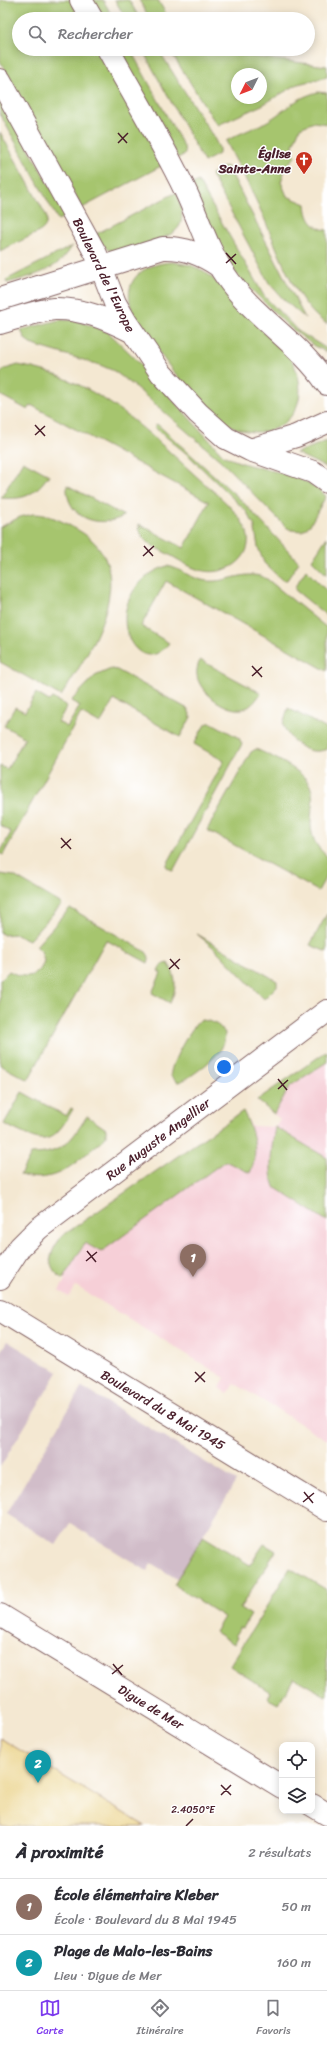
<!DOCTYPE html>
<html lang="fr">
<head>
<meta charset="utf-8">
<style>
	:root { --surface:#fff; --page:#f2f2f3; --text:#2b2b33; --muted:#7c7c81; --line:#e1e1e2; --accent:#7c3aed }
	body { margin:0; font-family:Sriracha,sans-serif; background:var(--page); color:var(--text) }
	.controls { position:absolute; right:12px; bottom:12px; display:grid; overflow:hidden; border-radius:8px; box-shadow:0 2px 10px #0003 }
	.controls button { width:36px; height:36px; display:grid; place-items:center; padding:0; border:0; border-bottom:1px solid var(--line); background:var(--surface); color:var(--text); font:20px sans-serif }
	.compass { position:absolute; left:231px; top:68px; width:36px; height:36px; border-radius:50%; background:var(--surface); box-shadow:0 2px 10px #0003; rotate:228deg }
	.you { position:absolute; left:224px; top:1067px; width:14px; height:14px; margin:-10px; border:3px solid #fff; border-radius:50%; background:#1a73e8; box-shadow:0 0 0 6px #1a73e833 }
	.badge { display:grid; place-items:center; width:26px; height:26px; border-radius:50%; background:var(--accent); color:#fff; font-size:13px; font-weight:700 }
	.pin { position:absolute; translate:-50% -33px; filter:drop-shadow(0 1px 2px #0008) }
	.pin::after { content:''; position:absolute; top:21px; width:14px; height:12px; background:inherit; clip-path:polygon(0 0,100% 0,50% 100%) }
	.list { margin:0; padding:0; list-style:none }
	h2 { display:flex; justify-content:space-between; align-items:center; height:52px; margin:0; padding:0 16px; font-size:17px }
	h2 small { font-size:13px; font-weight:400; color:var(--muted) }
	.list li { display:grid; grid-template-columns:26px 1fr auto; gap:12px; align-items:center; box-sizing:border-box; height:56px; padding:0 16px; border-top:1px solid var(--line) }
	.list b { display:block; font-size:15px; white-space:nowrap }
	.list p { margin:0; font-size:13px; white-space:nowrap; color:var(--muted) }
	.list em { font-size:13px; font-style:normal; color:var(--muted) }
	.icon { flex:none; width:22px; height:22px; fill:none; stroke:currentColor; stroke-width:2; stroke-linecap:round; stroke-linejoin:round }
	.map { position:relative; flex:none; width:327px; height:1826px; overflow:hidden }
	.search { position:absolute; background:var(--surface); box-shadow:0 2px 10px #0003; left:12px; right:12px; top:12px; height:44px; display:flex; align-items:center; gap:10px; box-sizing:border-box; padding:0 14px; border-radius:22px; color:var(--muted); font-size:15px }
	.sheet { height:164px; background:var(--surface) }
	nav { display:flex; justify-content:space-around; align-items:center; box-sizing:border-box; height:56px; border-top:1px solid var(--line); background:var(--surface); font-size:11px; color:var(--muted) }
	nav a { display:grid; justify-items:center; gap:2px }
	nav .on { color:var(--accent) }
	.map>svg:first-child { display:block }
</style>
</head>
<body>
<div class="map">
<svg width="327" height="1826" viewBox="0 0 327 1826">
	<rect width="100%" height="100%" fill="#fff"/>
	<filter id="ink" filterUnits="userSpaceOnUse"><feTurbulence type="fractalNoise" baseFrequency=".025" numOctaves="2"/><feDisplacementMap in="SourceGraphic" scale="8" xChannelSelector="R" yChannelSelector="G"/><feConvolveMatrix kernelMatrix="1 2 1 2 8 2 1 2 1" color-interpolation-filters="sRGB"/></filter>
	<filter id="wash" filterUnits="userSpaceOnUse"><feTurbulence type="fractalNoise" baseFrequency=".012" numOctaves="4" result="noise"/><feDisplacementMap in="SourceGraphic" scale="16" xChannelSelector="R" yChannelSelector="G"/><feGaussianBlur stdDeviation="0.9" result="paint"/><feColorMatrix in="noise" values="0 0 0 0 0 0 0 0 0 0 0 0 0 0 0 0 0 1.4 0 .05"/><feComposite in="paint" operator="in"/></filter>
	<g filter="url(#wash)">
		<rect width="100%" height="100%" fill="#f4e8d2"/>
		<path fill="#f6cfd7" d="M327,1051V1440L234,1383L228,1394L219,1388L225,1378L76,1286L69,1297L59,1291L65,1280L54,1270L50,1259L53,1248L62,1236L243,1111L251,1126L275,1127L280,1119L274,1114L290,1087L285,1082Z"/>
		<path fill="#d1bdc9" d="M7,1341L58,1372L0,1467V1352Z
			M82,1387L236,1481L177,1579L151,1563L147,1571L70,1523L56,1545L6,1514Z"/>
		<path fill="#a6c56e" stroke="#78724c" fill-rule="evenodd" d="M0,0H71L82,19H19V49H98L163,165L82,208L0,61Z
			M90,0H103L114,19H100Z
			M115,0H129L140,19H126Z
			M139,0H158L169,19H150Z
			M117,49H130L184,147L185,154L178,158Z
			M142,49H158L214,138L219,148V154L204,162Z
			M169,49H192L327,66V77L298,84L262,105L218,125L213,119ZM237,74H261V98H237Z
			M318,92L327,93V124L314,122L300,128L293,145L295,157L286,166L281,182L287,196L306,204C307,218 312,228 327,230V324C294,305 276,243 260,209C250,186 237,164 226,141C239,133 253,129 266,122C287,110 292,99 318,92Z
			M0,96L66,216L58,220L0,114Z
			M0,132L46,215C48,222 46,228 39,232L0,251Z
			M225,166L228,167L305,318L284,300L269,283L211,174Z
			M198,181L264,296L298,331L327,349V352L314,346L287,325L237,275L223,254L191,185Z
			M177,192C190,231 177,233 143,245C134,248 123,254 113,251C104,250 100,241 96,234Z
			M72,246C59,271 32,276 7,283L6,280Z
			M172,262L190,265L204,271C224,287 241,308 259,327C271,340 288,351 295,367C316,418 265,450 223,421C192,399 167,365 146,333C142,327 136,320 133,313C120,280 143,264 172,262Z
			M59,320H75L108,332L132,355L223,455C257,473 297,468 326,496L310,525L302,531L291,530L286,527L220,460L133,385L114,371L100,365L30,344L24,337L21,330Z
			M18,365C94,378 140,425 195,475C212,491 234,506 245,527C258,554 230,576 204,571C191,569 178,559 166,553C154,547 138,539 139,524L184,548L209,502L31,405L28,410L0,395V374L5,369Z
			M157,424L240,499L299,562L287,580H282L264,563L258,547L254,524L246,511L187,454L154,427Z
			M327,441V468L296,453Z
			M23,461L49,475C34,495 26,500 1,498Z
			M67,485L124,516C98,530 65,517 67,485Z
			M33,514C51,514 63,522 78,530C145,568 90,652 61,696L0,662V527L20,517Z
			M327,537V575L312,560Z
			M167,566C181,568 190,579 207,581C228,583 247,568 267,579L327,628V671L166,581L141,626L169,643C140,682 102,617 143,580C150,573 158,569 167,566Z
			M306,570L327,591V616L295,590L296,585Z
			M200,660L261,693C257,699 253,705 246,708C229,715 198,692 197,675C196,670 198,665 200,660Z
			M111,669L117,670L188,709L191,717L180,737L114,700L100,724L81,713L3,855L0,853L11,832L0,825V766L7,769L25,738L4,726L15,707L25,712L36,693L49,701L52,698L67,706L58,722L67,727L80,706L71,701L95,676Z
			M288,708L327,729V749C308,757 289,742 283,724Z
			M208,723H212L239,738L242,744L173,871L166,866L224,761L194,744L204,726Z
			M256,749C271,756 300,769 308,782C322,803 296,831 327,856V875L318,891L207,830L251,752Z
			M0,874L14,876L62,904L29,940L16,934L3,935L0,932Z
			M70,908L146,952C149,956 150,958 148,963L106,940L28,1080L0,1065V980L9,971C23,979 40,979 44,960L41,951L36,946Z
			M327,914V952L310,945Z
			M197,934L277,981V986L264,999L214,948Z
			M168,963C177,977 177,988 170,1003L152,993L161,973L158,971L162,965Z
			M201,1020C212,1021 219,1024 225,1033C225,1040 223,1046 220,1051C214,1059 185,1083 177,1082L171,1076C168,1067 193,1023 201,1020Z
			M327,1051V1062L290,1086L274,1114L257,1100Z
			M22,1092L66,1116L71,1108L73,1109C50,1150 42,1143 4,1124Z
			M243,1111C253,1131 260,1151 250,1173L225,1161L101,1252L85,1243L63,1279C43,1265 51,1251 62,1236Z
			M87,1116L106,1129V1137L102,1141C75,1162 57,1186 20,1175L31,1154C63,1154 71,1141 87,1116Z
			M275,1127L327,1158V1221L274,1187C268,1172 272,1144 275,1127Z
			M203,1536L250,1565L264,1544L276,1551L240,1608L251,1615L243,1628L240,1627L235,1635L237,1637L234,1644L215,1632L224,1617L174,1585Z
			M290,1568L327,1590V1694L326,1696L294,1678L278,1704L267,1698L270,1692L230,1666Z"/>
		<path fill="#eeda9e" stroke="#9c7c64" d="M0,1738L5,1741L145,1826H0Z"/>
	</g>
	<g filter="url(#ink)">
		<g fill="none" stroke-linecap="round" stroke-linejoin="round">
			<defs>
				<path id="minor" d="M81,0L92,19
					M108,49C134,96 162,142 185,190C199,219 207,249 225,275C253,317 299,342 327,384
					M0,80L96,254L115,303L126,322L161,373L198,413L226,438L250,450L313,472L327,482
					M0,299L163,248C185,247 202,254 219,266
					M0,323C17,318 36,311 54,309C81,308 107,319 131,331
					M250,450L296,436L327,422
					M0,1278L20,1247L38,1229L327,1011
					M0,1310L327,1510
					M0,1615L282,1787
					M312,1805L327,1814"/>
			</defs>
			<use href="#minor" stroke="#866565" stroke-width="24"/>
			<use href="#minor" stroke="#fff" stroke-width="22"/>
		</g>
	</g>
	<path fill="none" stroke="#4a1f2b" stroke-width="1.5" d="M118,133L127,143M118,143L128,133M226,253L236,264M226,263L236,254M35,425L45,436M35,435L45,426M144,546L153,556M143,556L154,546M252,666L262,677M252,676L262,667M61,838L71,849M61,848L71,839M170,959L179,969M169,969L180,959M278,1079L287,1090M278,1089L288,1080M87,1251L96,1262M86,1261L97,1252M195,1372L205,1382M195,1382L205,1372M304,1492L313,1503M303,1502L314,1493M113,1664L122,1675M112,1674L123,1665M221,1785L231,1795M221,1795L231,1785M186,1826L193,1819"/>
	<defs>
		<symbol id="church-pin" viewBox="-11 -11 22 30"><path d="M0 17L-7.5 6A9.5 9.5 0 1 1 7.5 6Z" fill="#c8321e" stroke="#fff"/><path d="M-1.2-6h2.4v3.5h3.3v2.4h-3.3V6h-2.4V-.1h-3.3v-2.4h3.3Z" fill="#fff"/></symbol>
	</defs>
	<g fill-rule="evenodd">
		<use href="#church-pin" x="294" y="150" width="20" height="27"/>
	</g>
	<g text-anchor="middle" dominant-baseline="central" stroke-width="3" stroke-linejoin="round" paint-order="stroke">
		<g font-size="13" font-weight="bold" fill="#4a1f2b" stroke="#fff" text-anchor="end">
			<text x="291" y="153">Église<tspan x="291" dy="15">Sainte-Anne</tspan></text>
		</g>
		<g font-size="13" fill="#4a1f2b" stroke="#fff">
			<text transform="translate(104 275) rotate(64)">Boulevard de l'Europe</text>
			<text transform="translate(158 1139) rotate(-37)">Rue Auguste Angellier</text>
			<text transform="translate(163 1410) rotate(31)">Boulevard du 8 Mai 1945</text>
			<text transform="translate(151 1707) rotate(31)">Digue de Mer</text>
		</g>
	</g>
	<g font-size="10" text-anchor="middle" fill="#4a1f2b" stroke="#fff" stroke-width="3" stroke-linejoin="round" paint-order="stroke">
		<text x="193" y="1813">2.4050°E</text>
	</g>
</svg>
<div class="controls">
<button><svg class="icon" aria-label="locate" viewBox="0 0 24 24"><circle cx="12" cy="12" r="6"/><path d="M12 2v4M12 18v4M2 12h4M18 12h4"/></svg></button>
<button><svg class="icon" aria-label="layers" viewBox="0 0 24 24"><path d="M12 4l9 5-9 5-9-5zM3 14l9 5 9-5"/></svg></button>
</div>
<svg class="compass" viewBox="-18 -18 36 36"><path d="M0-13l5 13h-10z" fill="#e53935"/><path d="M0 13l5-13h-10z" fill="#7c7c81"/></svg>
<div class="you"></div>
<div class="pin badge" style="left:193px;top:1277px;background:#8d6e63">1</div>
<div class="pin badge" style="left:38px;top:1783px;background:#0f9aa8">2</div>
<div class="search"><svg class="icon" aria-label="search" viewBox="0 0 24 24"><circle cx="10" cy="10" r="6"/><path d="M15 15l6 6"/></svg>Rechercher</div>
</div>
<section class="sheet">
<h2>À proximité<small>2 résultats</small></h2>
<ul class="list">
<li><span class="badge" style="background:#8d6e63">1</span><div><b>École élémentaire Kleber</b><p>École · Boulevard du 8 Mai 1945</p></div><em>50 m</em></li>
<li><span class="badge" style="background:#0f9aa8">2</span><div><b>Plage de Malo-les-Bains</b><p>Lieu · Digue de Mer</p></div><em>160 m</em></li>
</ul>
</section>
<nav>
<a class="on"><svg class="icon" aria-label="map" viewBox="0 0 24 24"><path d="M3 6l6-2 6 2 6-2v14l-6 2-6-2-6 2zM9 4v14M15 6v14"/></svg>Carte</a>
<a><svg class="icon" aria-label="directions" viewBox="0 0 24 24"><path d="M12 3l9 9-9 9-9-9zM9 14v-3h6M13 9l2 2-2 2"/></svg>Itinéraire</a>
<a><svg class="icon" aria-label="saved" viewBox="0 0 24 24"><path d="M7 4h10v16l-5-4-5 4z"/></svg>Favoris</a>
</nav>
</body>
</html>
